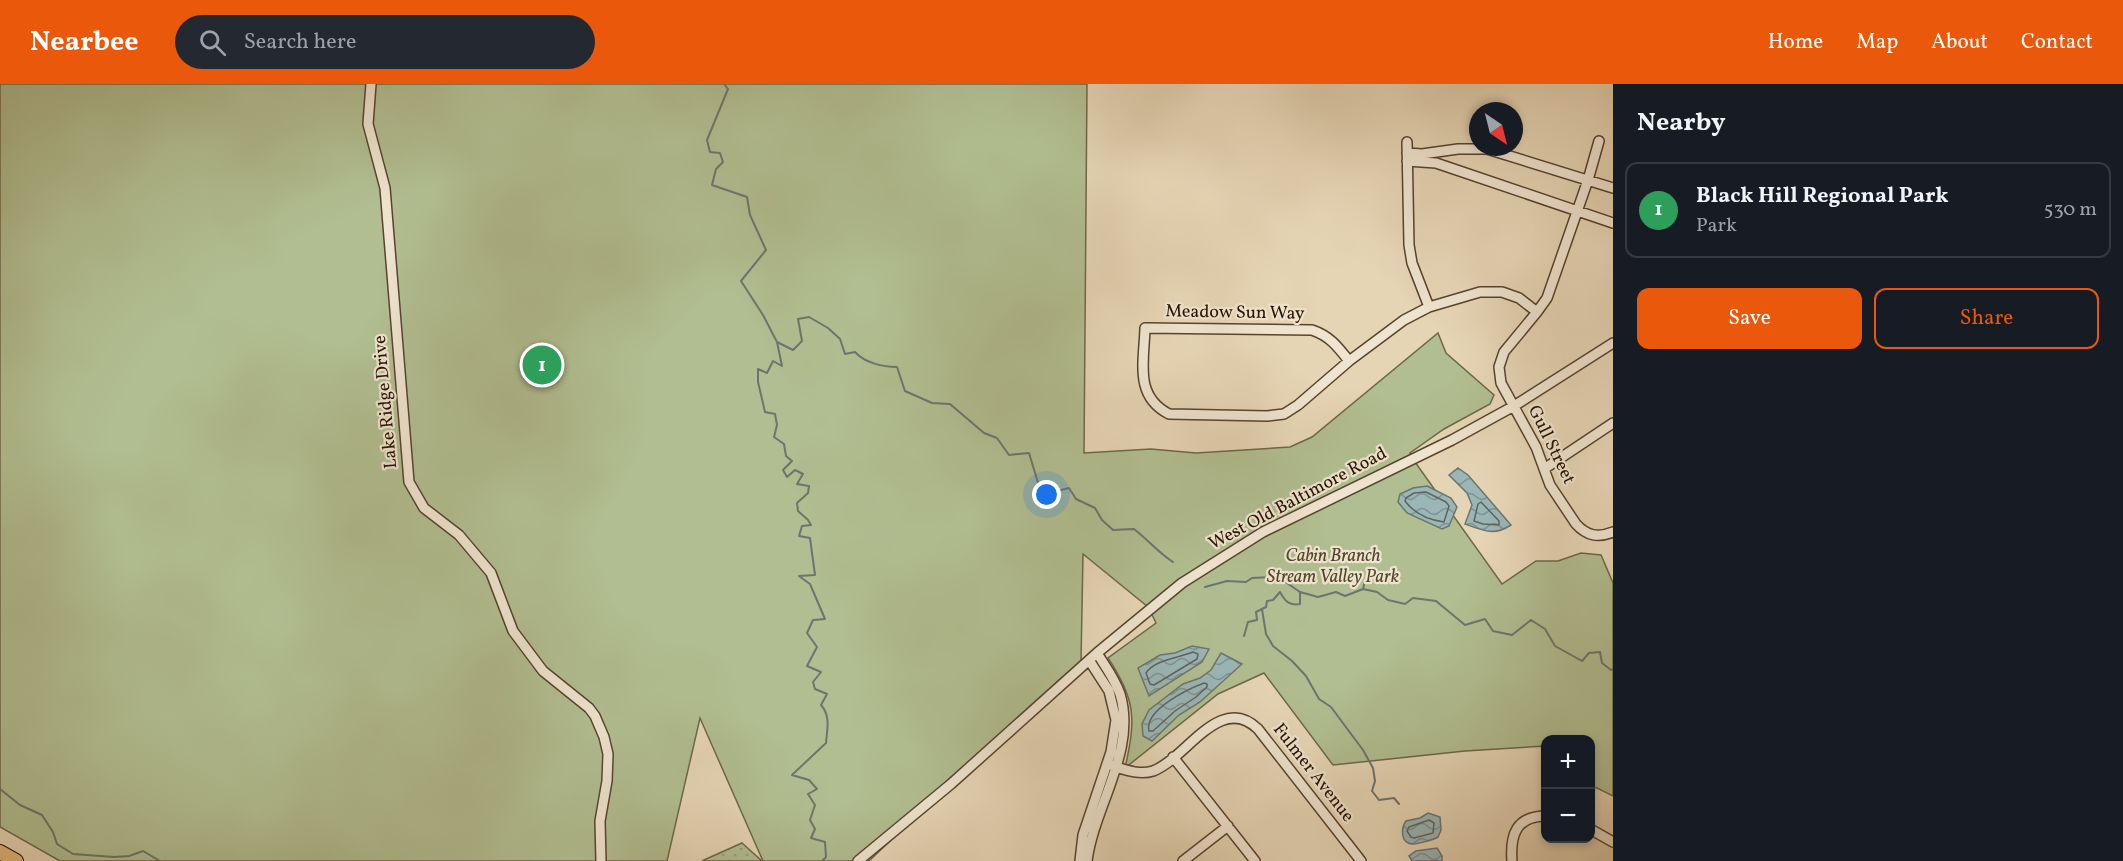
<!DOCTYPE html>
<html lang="en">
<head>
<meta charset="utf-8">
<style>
	:root { --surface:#171b24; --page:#242831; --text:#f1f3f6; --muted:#9ea1a6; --line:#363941; --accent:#ea580c }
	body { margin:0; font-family:Vollkorn,serif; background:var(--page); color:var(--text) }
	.controls { position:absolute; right:18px; bottom:18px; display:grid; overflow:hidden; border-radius:12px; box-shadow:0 3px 9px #0003 }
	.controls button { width:54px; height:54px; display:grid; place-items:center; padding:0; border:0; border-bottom:2px solid var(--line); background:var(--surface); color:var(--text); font:30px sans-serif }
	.compass { position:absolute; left:1469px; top:18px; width:54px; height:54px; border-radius:50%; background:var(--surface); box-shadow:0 3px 9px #0003; rotate:145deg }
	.you { position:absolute; left:1047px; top:411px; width:21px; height:21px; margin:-15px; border:4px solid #fff; border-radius:50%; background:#1a73e8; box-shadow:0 0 0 9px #1a73e833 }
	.badge { display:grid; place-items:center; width:39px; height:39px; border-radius:50%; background:var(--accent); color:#fff; font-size:20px; font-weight:700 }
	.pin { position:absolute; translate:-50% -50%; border:3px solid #fff; box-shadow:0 2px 6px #0006 }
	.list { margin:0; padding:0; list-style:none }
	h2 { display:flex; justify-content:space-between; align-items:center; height:78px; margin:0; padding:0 24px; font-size:26px }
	h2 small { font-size:20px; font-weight:400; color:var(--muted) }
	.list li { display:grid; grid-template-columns:39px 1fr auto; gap:18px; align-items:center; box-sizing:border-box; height:96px; margin:0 12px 12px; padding:0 12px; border:2px solid var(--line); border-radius:12px }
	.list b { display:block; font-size:22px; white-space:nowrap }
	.list p { margin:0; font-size:20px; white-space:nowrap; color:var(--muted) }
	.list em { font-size:20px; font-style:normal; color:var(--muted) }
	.actions { display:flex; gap:12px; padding:18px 24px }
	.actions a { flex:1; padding:14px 0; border:2px solid var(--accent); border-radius:12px; text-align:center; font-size:21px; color:var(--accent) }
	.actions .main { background:var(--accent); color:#fff }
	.icon { flex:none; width:33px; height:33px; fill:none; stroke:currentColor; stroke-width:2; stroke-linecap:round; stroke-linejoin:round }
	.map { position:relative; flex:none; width:1613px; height:777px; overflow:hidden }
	header { display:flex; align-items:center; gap:36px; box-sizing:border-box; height:84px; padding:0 30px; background:var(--accent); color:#fff }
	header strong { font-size:28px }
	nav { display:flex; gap:33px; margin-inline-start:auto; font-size:21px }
	.search { width:420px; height:54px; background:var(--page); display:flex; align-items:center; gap:15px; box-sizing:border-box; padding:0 21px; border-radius:33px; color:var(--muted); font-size:22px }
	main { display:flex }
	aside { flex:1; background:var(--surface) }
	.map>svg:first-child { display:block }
</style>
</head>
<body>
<header>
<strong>Nearbee</strong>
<div class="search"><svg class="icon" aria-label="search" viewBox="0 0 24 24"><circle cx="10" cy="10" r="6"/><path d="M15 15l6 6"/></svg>Search here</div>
<nav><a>Home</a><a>Map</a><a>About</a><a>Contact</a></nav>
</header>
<main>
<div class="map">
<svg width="1613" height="777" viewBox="0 0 1613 777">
	<defs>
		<pattern id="grass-dots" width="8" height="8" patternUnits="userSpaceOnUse" patternTransform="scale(1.5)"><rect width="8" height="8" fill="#b1be91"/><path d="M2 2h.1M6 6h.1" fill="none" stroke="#98a27b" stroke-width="1.8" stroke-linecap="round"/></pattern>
		<pattern id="water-waves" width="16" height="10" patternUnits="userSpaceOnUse" patternTransform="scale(1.5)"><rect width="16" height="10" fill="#9ab6b7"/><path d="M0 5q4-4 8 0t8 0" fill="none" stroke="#7e9392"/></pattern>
	</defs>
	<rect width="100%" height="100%" fill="#e6d5b5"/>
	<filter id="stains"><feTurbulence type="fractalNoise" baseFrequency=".00333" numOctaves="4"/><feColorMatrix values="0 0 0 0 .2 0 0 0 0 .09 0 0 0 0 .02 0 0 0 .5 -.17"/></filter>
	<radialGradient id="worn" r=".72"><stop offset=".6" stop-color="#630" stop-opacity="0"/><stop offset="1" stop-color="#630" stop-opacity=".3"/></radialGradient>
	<path fill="url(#grass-dots)" stroke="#6c6849" stroke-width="1.5" d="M742,759L762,777H702L704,776Z"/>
	<path fill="#b1be91" stroke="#6c6849" stroke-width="1.5" d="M0,0H1087L1084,369L1151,365L1196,369L1290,363L1312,353L1438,249L1446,269L1494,311L1490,320L1444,345L1410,369L1415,378L1502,500L1536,477H1558L1581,469L1601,471L1613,499V712L1597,704L1591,703L1590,656H1546L1545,662L1465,667L1333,681L1264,589L1218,610L1125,684C1136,635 1136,616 1108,574L1156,539L1148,523L1083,470L1081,578L1058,597L869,777H763L700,634L667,777H60L0,743Z"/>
	<path fill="url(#water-waves)" stroke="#6c756e" stroke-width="1.5" d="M1458,384L1468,391L1511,441C1494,452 1484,447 1465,440L1472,421L1467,409L1449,391Z
		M1427,402L1451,414L1457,423L1449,442L1442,445L1407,429L1398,418L1400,410L1413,404Z
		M1192,562L1209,565L1202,578L1149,612L1138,584L1160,571L1175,569Z
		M1221,569L1242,580L1200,618L1179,631L1152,657L1143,652L1142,640L1149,626L1183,600L1200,594L1211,586Z
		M1428,729L1440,733L1441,746L1438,753C1433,756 1418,760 1413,760C1400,760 1401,744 1406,737L1420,734Z
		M1437,764L1442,772V777H1412L1409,772L1416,767Z"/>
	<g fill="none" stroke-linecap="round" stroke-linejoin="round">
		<path stroke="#60645c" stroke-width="1.5" d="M1426,408L1446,418L1449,422L1444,438C1429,436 1414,429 1405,417L1406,414L1414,409Z
			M1481,418L1499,437V441L1483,440L1474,437L1478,420Z
			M1193,568L1198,570L1197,575L1154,601L1150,600L1146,589C1154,576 1178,574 1193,568Z
			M1204,599L1207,600V603L1196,613L1175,627L1153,647H1149C1144,626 1188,605 1204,599Z
			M1429,736L1434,739L1433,749L1414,754L1411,753L1407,747L1409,743Z"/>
		<path stroke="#6c756e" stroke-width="2" d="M724,0L728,5L707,56L710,68L720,69L723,78L716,85L712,101L747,113L750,131L766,166L741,197L763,231L777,258L782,282L773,277L767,289L758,285V298L765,328L775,330L777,341L774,353L784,360L786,372L792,377L783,386L787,393L795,386L803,390L797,400L809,402L808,409L797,419L798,427L808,436L811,441L802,442L799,452L810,454L815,491L799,492L810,500L825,535L813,536L807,549L817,563L807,582L821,588L813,598L815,605L827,610L821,621C831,632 827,646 826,659L792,691L809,696L817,705L808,710L815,721L810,736L815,745L811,754L825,758L826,773L822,777
			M777,258L793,266L802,257L798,235L809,233L828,244L840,255L845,270L855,268C865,279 883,283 897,283L905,307L932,319L950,320L984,349L997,354L1009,371L1029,369L1039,402L1049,409L1069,404L1076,415L1095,424L1102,436L1113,446L1134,445C1147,455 1160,470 1173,478
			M1205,503L1227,497L1246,498L1252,494L1272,493L1284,497L1300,508L1318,513L1336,508L1345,512L1363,505L1377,508L1388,516L1405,520L1413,514L1436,517L1465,541L1485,535L1493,547L1512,551L1531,536L1545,545L1555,562L1582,577L1589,569L1600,568L1602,579L1611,586L1613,585
			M1363,505L1365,497
			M1262,525L1266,550L1273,562L1292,577L1306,592L1319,615L1331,623L1363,666L1373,684L1375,697L1372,707L1379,716L1394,714L1399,720
			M1244,552L1248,538L1257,536L1256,528L1266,523L1267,517L1273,516L1280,508C1285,517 1289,522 1300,520V508
			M0,705L20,721L42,731L53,748L57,760L73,770L114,773L129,772L143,767L160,777"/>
		<defs>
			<path id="minor" d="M371,0L368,40L385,104L409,398L424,424L459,451L491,489L513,547L543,587L589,624L595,632L604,653L608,670L607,697L600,737L601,777
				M1599,57L1588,96L1547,214L1537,228L1504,268L1499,283L1501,299L1536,363L1550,401L1576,440C1587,452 1598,454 1613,448
				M1407,58L1409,161L1412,179L1429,223
				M1407,69L1422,70L1458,65H1487L1613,104
				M1407,77L1436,79L1613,139
				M1349,277C1338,263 1330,252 1312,246L1145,244C1144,278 1134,312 1169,330L1267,332L1284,330L1298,321L1349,277L1404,236L1429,223L1480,208H1502L1519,214L1537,228
				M1544,385L1613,339
				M1173,673L1255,777
				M1107,680C1121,684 1138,692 1153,687C1186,675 1220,608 1258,645L1361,777
				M1590,745L1613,758
				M858,777L951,700L1097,569L1182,499L1263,448L1452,356L1514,322L1613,259
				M1080,777L1083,751L1111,668L1116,636L1109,607L1089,576
				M1087,777C1094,722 1137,667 1120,610C1115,595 1105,582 1097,569
				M1183,777L1228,742
				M1512,777C1510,751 1516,732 1546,732"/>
			<path id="highway" d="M0,768L16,777"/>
		</defs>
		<use href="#minor" stroke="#57442e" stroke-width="12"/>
		<use href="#highway" stroke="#271301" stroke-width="16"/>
		<use href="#minor" stroke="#efe4cf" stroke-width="9"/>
		<use href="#highway" stroke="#e3ba7a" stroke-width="14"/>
	</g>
	<g text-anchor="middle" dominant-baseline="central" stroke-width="4.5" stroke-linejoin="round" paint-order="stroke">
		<g font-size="18" fill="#271301" stroke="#efe4cf">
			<text transform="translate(1235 229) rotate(1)">Meadow Sun Way</text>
			<text transform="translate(386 318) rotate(-95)">Lake Ridge Drive</text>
			<text transform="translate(1551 361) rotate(64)">Gull Street</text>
			<text transform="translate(1298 415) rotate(-28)">West Old Baltimore Road</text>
			<text transform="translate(1313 689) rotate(52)">Fulmer Avenue</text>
		</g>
		<g font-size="18" font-style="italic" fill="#50462c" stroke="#efe4cf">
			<text x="1333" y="472">Cabin Branch<tspan x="1333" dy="21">Stream Valley Park</tspan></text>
		</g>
	</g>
	<rect width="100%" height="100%" filter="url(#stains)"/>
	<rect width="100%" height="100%" fill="url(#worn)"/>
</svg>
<div class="controls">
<button>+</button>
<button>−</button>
</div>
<svg class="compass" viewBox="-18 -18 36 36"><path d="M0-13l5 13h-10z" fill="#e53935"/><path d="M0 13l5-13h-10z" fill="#9ea1a6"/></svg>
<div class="you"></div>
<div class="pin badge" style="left:542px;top:281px;background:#2e9e5b">1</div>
</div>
<aside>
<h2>Nearby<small></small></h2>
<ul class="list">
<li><span class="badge" style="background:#2e9e5b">1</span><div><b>Black Hill Regional Park</b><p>Park</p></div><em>530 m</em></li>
</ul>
<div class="actions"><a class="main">Save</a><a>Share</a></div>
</aside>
</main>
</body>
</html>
